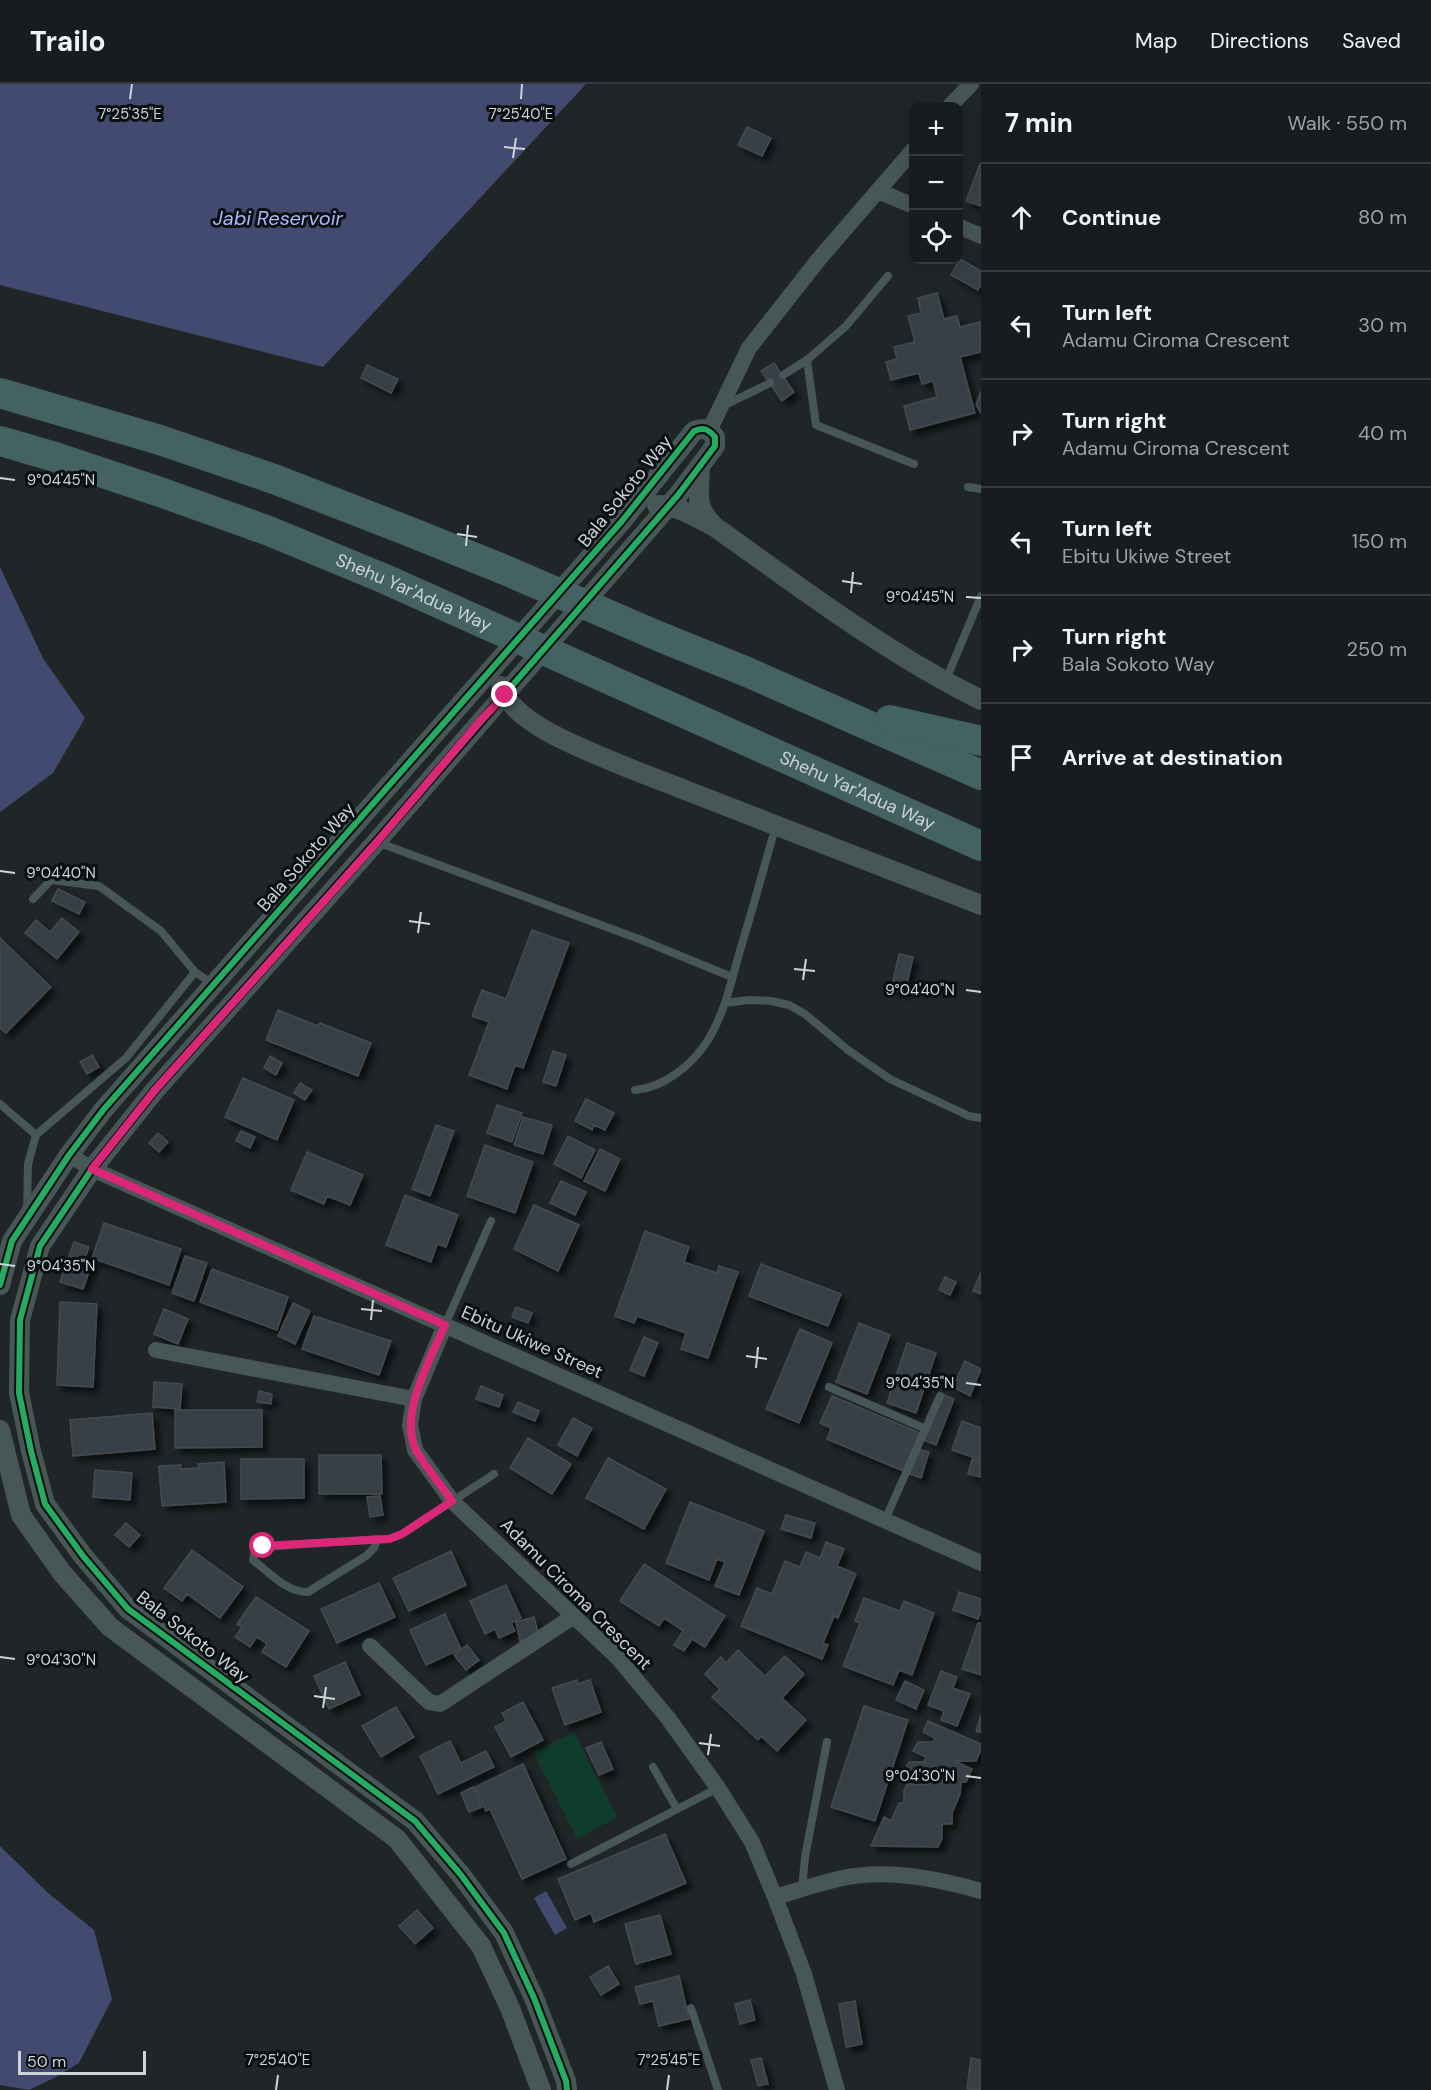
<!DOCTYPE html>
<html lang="en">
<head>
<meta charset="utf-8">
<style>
	:root { --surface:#181c1e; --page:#25292b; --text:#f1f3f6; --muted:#9fa1a4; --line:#363a3c }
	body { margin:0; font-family:"DM Sans",sans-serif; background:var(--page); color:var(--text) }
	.controls { position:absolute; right:18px; top:18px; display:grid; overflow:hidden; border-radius:12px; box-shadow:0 6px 24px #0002 }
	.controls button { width:54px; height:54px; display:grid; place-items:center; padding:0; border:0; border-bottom:2px solid var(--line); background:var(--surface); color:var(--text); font:30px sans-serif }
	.scale { position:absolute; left:18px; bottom:15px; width:128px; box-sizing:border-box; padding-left:6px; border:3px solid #cdd4d7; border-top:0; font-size:16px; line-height:21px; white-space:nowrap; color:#cdd4d7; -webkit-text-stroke:4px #0a0f11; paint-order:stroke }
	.stop { position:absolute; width:18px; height:18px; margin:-14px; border:4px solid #db2777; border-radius:50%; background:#fff }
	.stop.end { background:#db2777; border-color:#fff; box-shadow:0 2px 6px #0008 }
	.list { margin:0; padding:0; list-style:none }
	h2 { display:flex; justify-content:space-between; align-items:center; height:78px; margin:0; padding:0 24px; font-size:26px }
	h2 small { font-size:20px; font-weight:400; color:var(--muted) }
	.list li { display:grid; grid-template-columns:39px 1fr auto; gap:18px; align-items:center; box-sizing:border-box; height:108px; padding:0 24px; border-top:2px solid var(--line) }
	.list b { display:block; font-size:22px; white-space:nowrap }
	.list p { margin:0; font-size:20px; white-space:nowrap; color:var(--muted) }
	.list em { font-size:20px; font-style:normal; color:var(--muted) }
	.icon { flex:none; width:33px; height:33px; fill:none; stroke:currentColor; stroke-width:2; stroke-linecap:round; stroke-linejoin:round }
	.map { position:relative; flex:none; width:981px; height:2006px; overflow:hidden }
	header { display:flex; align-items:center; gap:36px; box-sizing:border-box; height:84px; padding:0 30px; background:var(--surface); border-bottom:2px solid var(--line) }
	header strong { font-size:28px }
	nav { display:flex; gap:33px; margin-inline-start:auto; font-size:21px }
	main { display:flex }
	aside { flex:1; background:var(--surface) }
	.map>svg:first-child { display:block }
</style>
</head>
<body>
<header>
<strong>Trailo</strong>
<nav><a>Map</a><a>Directions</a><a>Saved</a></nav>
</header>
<main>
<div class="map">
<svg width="981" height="2006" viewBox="0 0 981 2006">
	<defs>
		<filter id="shadow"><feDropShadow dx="5.5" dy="5.5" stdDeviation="3" flood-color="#0009"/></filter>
	</defs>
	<rect width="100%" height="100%" fill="#202628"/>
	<path fill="#103c2c" d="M574,1648L617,1733L577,1755L533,1668Z"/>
	<path fill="#434a6f" d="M0,0H586L323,283L0,201Z
		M0,483L44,576L85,634L53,689L0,728Z
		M0,1762L48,1809L94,1846L112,1915L79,1979L54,1994L29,2006L0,2001Z
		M546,1807L567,1844L555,1851L534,1814Z"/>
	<path fill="#384047" stroke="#474a4d" stroke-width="1.5" filter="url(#shadow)" d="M747,43L771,54L762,72L738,61Z
		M980,80H981V122L966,117Z
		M960,175L981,187V201L978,206L951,191Z
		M937,209L944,235L957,232L960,243L980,238L981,268L960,273L975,329L910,346L904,322L937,313L933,297L922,300L919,289L891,296L886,278L897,275L894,263L915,258L908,232L921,229L918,214Z
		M774,279L794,308L782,317L761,287Z
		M367,281L398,295L391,309L361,294Z
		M981,307V329L976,321Z
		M58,805L85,818L79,830L52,817Z
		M62,834L79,848L57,875L25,849L36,836L50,848Z
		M532,846L569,859L523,984L515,981L507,1005L469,991L489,938L472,932L482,906L506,915Z
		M0,854L51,903L6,949L0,944Z
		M899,870L913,873L905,909L891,906Z
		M278,926L318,942L320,939L371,959L358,992L266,956Z
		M553,967L566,971L556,1002L543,998Z
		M92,971L99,983L87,990L80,978Z
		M270,972L282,979L276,991L264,984Z
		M243,994L294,1016L277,1056L225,1033Z
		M300,999L312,1006L305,1016L294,1009Z
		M586,1015L614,1029L605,1046L594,1041L592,1046L575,1037Z
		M497,1021L522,1029L512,1058L487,1049Z
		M523,1033L552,1041L543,1070L514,1061Z
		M436,1041L454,1047L430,1112L412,1105Z
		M241,1047L255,1053L250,1064L236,1057Z
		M158,1049L168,1058L159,1068L149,1059Z
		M568,1052L595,1066L581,1094L554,1080Z
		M485,1061L533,1078L515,1129L467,1112Z
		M600,1065L620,1075L605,1107L584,1097Z
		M307,1068L363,1091L350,1121L327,1112L324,1120L291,1106Z
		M561,1097L586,1108L575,1131L550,1119Z
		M405,1111L458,1131L446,1163L437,1160L431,1178L386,1161Z
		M534,1121L579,1141L558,1187L514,1165Z
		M104,1139L181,1165L169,1201L92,1174Z
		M645,1147L689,1163L684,1178L717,1189L719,1182L738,1188L708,1274L681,1265L686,1249L637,1232L634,1239L615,1232Z
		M74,1158L89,1163L85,1174L93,1176L83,1205L60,1198Z
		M185,1172L207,1179L194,1217L172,1209Z
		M761,1180L841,1210L828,1242L749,1212Z
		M212,1185L288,1213L277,1246L200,1218Z
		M981,1188V1210L973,1207Z
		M945,1193L956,1198L950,1211L939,1206Z
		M60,1218L97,1220L93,1303L57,1301Z
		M293,1219L310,1227L295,1260L278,1252Z
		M516,1223L532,1229L528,1239L512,1233Z
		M164,1225L188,1235L178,1260L154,1250Z
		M314,1232L391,1257L379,1291L302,1265Z
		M859,1239L890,1251L867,1310L836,1298Z
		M800,1245L832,1259L799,1339L766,1325Z
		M644,1253L658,1259L644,1292L630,1286Z
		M907,1259L936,1269L916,1329L887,1319Z
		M965,1277L981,1285L970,1312L953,1303Z
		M154,1298L182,1300L180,1325L153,1323Z
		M481,1302L503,1311L499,1323L476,1315Z
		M259,1307L272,1310L271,1320L257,1318Z
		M942,1310L954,1315L936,1361L924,1356Z
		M832,1312L920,1349L903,1387L827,1355L831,1344L820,1339Z
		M518,1318L539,1327L535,1337L513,1328Z
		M175,1326H262V1363L175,1364Z
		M152,1329L155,1365L73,1372L70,1336Z
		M573,1334L592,1344L577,1372L558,1361Z
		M962,1337L981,1344V1376L952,1366Z
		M528,1354L571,1380L552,1410L510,1384Z
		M918,1365L929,1368L921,1394L910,1390Z
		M319,1371H381L382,1410H319Z
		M608,1374L666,1405L644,1445L586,1414Z
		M241,1375H304V1414L241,1415Z
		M972,1375L981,1378V1393L968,1390Z
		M224,1378L226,1418L162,1422L159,1382L181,1381V1385L199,1384L198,1380Z
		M95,1386L132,1389L130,1416L93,1413Z
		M380,1412L383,1431L370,1433L367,1413Z
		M690,1418L764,1447L739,1511L715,1502L725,1478L717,1475L709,1496L666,1479Z
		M786,1431L815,1439L811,1454L781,1445Z
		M126,1439L140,1451L129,1463L115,1451Z
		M826,1458L844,1465L837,1482L856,1490L838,1534L834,1532L823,1559L828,1561L822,1575L741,1542L757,1504L772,1510L785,1477L800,1483L806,1468L820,1474Z
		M192,1466L243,1503L220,1534L187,1510L182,1517L164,1504Z
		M451,1467L466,1501L409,1527L393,1494Z
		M644,1480L725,1532L705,1563L692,1555L684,1567L674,1561L683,1547L664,1534L659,1542L620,1517Z
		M379,1499L395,1533L337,1559L321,1525Z
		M506,1501L521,1534L511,1539L515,1547L499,1554L495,1545L485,1550L470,1517Z
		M959,1508L981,1515V1527L978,1535L953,1526Z
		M256,1513L309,1547L286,1583L262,1568L267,1560L257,1553L250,1563L235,1553L242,1543L237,1540Z
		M864,1514L900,1527L904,1517L934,1529L912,1591L899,1586L893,1601L843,1582L860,1539L855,1537Z
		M445,1530L461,1565L426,1581L410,1546Z
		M534,1533L539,1552L520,1557L516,1538Z
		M978,1539H981V1591L962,1585Z
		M467,1561L479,1576L466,1586L454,1571Z
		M738,1566L765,1592L785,1572L804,1590L782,1614L806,1636L777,1667L761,1652L758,1656L712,1613L720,1605L705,1590L721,1573L726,1579Z
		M345,1578L360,1611L329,1625L314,1592Z
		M941,1587L957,1593L953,1604L970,1610L957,1642L941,1636L944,1627L928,1621Z
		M577,1596L578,1600L590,1596L601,1628L565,1641L552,1604Z
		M905,1597L924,1606L916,1625L896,1616Z
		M523,1618L543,1656L511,1673L495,1643L506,1637L502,1629Z
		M864,1622L908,1636L875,1737L831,1723Z
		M396,1623L414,1653L381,1673L362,1642Z
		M981,1631V1649L976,1647Z
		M928,1637L981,1660V1666L976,1677H955L972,1685L966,1698H961L960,1710L952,1729V1740H942V1754L938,1763L871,1762L884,1733L891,1737L899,1719H904V1707L907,1700L930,1701L904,1689L909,1678H924L926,1673L913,1667L918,1658H933L935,1654L923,1648Z
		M450,1657L461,1679L486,1667L494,1683L438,1710L420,1672Z
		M601,1658L613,1685L599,1691L586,1664Z
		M523,1680L566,1775L522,1795L490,1725L486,1727L475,1703Z
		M473,1703L482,1723L469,1728L461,1709Z
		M665,1750L686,1799L594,1838L591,1829L575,1836L558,1795Z
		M417,1826L433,1844L415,1860L399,1842Z
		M660,1831L671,1870L636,1880L625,1840Z
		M608,1882L619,1900L601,1911L590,1893Z
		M679,1892L689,1935L659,1942L653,1917L640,1920L635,1903Z
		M750,1916L755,1936L740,1940L735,1920Z
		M855,1917L862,1960L846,1963L839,1920Z
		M761,1974L768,2000L758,2002L751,1976Z
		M971,1974L981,1976V2006L967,2005Z"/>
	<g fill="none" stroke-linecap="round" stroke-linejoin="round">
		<path stroke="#465756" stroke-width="8" d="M807,276L816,341L914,380
			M783,291L807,276L846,242L888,192
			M723,322L770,299
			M968,403L981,405
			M945,598L981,512
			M377,758L639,855L732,893
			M33,815L51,796L99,802L161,847L195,888L126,974L36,1051
			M195,888L214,901
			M725,919L749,916L771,917L789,921L805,930L848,966L890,995L969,1032L981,1034
			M635,1006C664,1004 693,980 708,956C724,930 731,899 739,870C752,827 764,784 776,741
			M0,1020L36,1051L28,1080L27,1128
			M445,1241L491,1137
			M829,1303L926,1345
			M885,1436L940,1312
			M378,1455L374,1464L366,1472L308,1508C286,1508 270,1489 253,1476L255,1466L263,1463L378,1455H389L402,1450L494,1390
			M653,1683L677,1725
			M571,1780L718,1704
			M802,1805L805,1773L827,1658
			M691,1924L718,2006"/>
		<path stroke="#465756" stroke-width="16" d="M950,22L971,0
			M878,107L914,122
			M958,142L981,152
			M709,347L749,264L819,175L914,65
			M69,1071L92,1085L981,1479
			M445,1241L414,1315L410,1341L415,1366L452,1417L618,1574L668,1634L718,1704L752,1758L775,1813L804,1890L837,2006
			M156,1266L414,1315
			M370,1562L429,1618L440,1620L574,1532
			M775,1813C796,1807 817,1800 838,1795C886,1784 935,1794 981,1807"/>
		<path stroke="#465756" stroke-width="20" d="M700,384C699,411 694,423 715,443C801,504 886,569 981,616
			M657,421C677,421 695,433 713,442
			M501,602C513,642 594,669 631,685L981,821
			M0,1201L12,1157L69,1071L104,1025L622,437L694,347C704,343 708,345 715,353V362L678,411L377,757L155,1006L92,1085L40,1162L20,1236L19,1309L31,1367L45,1420L83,1472L128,1525L415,1737L461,1791L504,1849L534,1914L566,1997L567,2006
			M0,1346L21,1431L62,1489L110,1543L397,1755L481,1862L510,1924L541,2006"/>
		<g stroke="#436261" stroke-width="30">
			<path d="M0,309L160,356L274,395L408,447L505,486L658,552L747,588L981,691"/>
			<path id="s1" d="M0,357L55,373L163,409L269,447L385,495L981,762"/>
			<path d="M890,636L981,657"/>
		</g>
		<defs>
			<path id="cycleway" d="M0,1201L12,1157L69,1071L104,1025L622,437L694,347C704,343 708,345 715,353V362L678,411L377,757L155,1006L92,1085L40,1162L20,1236L19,1309L31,1367L45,1420L83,1472L128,1525L415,1737L461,1791L504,1849L534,1914L566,1997L567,2006"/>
		</defs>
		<use href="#cycleway" stroke="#0a0f11" stroke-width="10"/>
		<use href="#cycleway" stroke="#26ab63" stroke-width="6"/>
	</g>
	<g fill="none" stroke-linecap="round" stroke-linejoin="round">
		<path stroke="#db2777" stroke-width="8" d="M263,1462L389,1455L402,1450L452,1417C441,1401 427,1385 417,1368C397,1333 431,1274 445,1241L92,1085L155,1006L377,758L480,637L505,611"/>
	</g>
	<path fill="none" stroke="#cdd4d7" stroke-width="2" d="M130,15L132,0M521,15L522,0M504,63L525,65M513,74L516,54M0,394L15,396M457,450L477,453M466,462L468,441M842,497L862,500M851,509L853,488M966,513L981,514M0,787L15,789M409,837L430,840M418,849L421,828M794,885L815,887M803,896L806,875M966,906L981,908M0,1180L15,1182M361,1225L382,1227M371,1236L373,1216M746,1272L767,1275M756,1284L758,1263M966,1299L981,1301M0,1573L15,1575M314,1612L335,1615M323,1624L326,1603M699,1659L720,1662M708,1671L711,1650M966,1692L981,1694M276,2006L278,1991M667,2006L669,1991"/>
	<g text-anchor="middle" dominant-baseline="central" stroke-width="6" stroke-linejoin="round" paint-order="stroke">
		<g font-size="18" fill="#cdd4d7" stroke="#0a0f11">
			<text transform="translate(625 407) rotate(-51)">Bala Sokoto Way</text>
			<text stroke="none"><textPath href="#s1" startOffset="441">Shehu Yar'Adua Way</textPath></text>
			<text stroke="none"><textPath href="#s1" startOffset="927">Shehu Yar'Adua Way</textPath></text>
			<text transform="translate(306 773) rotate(-49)">Bala Sokoto Way</text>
			<text transform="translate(532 1258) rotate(24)">Ebitu Ukiwe Street</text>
			<text transform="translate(576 1510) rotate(45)">Adamu Ciroma Crescent</text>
			<text transform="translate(193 1553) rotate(38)">Bala Sokoto Way</text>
		</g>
		<g font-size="20" font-style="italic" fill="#adbafd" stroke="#0a0f11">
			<text x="278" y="134">Jabi Reservoir</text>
		</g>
	</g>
	<g font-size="15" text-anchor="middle" fill="#cdd4d7" stroke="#0a0f11" stroke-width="6" stroke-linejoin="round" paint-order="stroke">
		<text x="130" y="35">7°25'35"E</text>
		<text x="521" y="35">7°25'40"E</text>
		<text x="61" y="401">9°04'45"N</text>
		<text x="920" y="518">9°04'45"N</text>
		<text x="61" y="794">9°04'40"N</text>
		<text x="920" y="911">9°04'40"N</text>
		<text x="61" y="1187">9°04'35"N</text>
		<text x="920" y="1304">9°04'35"N</text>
		<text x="61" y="1581">9°04'30"N</text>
		<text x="920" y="1697">9°04'30"N</text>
		<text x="278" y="1981">7°25'40"E</text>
		<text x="669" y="1981">7°25'45"E</text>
	</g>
</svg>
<div class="controls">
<button>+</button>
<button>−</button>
<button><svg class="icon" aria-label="locate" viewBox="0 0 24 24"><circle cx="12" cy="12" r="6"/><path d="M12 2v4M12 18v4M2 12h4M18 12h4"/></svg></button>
</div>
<div class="scale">50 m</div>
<div class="stop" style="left:263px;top:1462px"></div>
<div class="stop end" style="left:505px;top:611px"></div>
</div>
<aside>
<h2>7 min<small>Walk · 550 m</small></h2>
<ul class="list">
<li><svg class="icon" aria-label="ahead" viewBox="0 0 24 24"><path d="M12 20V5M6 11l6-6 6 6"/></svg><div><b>Continue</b></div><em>80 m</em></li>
<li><svg class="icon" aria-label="left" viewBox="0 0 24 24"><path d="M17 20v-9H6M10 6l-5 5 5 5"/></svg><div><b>Turn left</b><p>Adamu Ciroma Crescent</p></div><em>30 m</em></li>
<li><svg class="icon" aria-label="right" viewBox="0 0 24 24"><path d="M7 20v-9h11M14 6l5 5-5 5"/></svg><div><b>Turn right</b><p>Adamu Ciroma Crescent</p></div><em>40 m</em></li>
<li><svg class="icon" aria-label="left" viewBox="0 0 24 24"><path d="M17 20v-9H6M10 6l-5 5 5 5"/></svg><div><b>Turn left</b><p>Ebitu Ukiwe Street</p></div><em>150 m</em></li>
<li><svg class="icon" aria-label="right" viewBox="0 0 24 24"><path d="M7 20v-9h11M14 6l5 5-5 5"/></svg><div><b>Turn right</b><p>Bala Sokoto Way</p></div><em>250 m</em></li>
<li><svg class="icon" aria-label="arrive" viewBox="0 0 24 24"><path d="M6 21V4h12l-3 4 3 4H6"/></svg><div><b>Arrive at destination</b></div></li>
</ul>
</aside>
</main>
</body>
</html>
